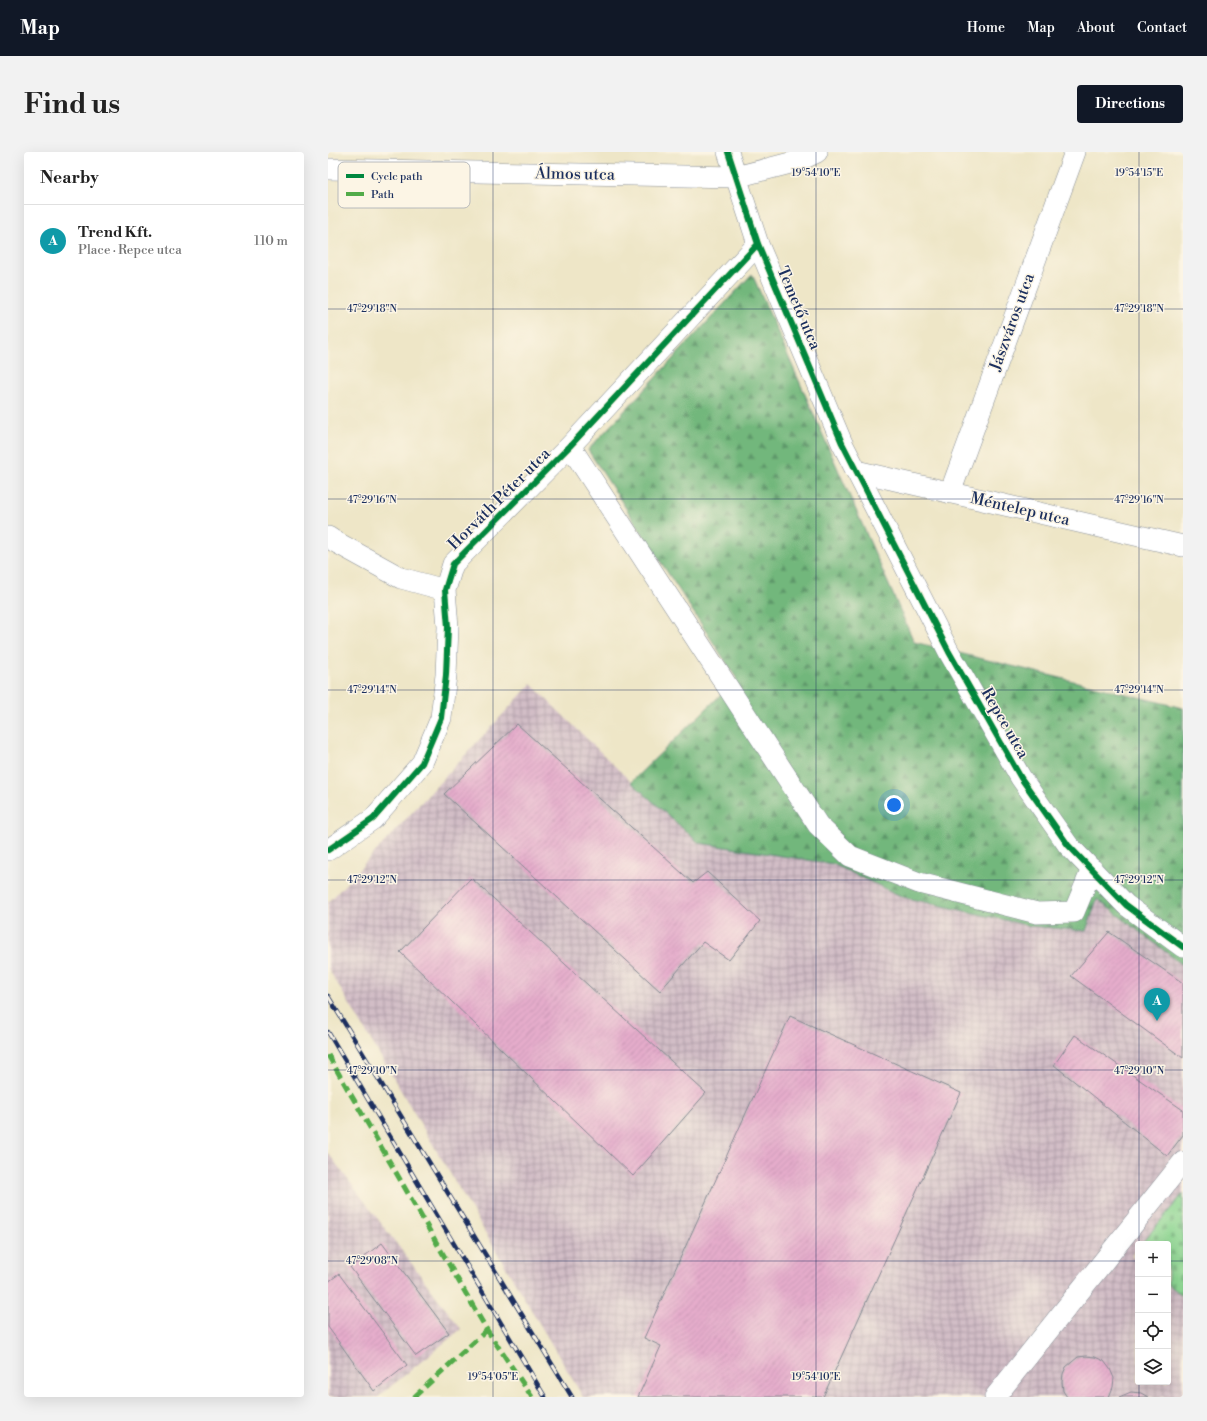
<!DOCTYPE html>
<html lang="en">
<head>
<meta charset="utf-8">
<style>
	:root { --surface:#fff; --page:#f2f2f2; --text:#222; --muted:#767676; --line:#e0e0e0; --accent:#111827 }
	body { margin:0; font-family:"Libre Bodoni",serif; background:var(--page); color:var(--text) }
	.controls { position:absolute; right:12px; bottom:12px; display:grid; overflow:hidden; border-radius:4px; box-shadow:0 4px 16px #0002 }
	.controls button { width:36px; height:36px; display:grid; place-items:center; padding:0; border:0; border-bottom:1px solid var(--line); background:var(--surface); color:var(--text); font:20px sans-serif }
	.you { position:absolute; left:566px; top:653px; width:14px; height:14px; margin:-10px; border:3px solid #fff; border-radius:50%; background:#1a73e8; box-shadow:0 0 0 6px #1a73e833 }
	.badge { display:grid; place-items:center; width:26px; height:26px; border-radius:50%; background:var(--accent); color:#fff; font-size:13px; font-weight:700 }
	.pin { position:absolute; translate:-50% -33px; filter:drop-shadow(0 1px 2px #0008) }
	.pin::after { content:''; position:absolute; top:21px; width:14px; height:12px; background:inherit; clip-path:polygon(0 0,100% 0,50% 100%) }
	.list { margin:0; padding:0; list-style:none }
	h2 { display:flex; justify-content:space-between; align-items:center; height:52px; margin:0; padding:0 16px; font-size:17px }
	h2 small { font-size:13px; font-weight:400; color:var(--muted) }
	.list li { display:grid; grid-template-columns:26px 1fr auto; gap:12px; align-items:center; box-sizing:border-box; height:72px; padding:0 16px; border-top:1px solid var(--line) }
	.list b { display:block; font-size:15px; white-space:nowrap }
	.list p { margin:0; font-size:13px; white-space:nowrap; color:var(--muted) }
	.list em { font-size:13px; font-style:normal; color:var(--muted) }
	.icon { flex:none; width:22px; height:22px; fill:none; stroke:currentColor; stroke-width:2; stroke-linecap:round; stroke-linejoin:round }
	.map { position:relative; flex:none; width:855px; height:1245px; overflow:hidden; border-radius:4px }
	header { display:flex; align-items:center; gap:24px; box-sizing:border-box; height:56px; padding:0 20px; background:var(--accent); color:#fff }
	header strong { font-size:19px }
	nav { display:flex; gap:22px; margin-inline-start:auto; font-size:14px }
	.intro { display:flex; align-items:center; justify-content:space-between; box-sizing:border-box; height:96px; padding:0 24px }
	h1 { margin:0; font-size:28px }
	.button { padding:10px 18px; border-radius:4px; background:var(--accent); color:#fff; font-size:14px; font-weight:700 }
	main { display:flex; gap:24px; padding:0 24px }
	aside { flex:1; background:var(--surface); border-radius:4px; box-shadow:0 4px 16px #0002 }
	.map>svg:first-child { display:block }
</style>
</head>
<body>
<header>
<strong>Map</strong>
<nav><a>Home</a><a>Map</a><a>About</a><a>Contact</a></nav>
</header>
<div class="intro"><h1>Find us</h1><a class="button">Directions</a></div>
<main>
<aside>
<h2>Nearby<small></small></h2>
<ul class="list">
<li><span class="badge" style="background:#0f9aa8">A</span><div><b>Trend Kft.</b><p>Place · Repce utca</p></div><em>110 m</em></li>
</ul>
</aside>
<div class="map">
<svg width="855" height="1245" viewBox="0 0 855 1245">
	<defs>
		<pattern id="industrial-grid" width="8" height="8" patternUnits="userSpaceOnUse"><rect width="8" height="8" fill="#d2bdc6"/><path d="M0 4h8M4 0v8" fill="none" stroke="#aa9aa4"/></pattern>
		<pattern id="forest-firs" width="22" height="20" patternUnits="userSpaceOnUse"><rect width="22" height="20" fill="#72b77c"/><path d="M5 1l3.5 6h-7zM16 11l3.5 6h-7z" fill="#5d9569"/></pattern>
		<pattern id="cemetery-stones" width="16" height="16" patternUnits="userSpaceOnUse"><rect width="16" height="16" fill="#8dd692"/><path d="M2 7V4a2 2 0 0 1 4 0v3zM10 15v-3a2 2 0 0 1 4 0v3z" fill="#79b880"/></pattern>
		<pattern id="building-hatch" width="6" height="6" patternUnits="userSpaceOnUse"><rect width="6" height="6" fill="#e5accb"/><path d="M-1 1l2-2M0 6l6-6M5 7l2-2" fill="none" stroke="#c494b1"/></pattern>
	</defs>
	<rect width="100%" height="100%" fill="#fcf5e5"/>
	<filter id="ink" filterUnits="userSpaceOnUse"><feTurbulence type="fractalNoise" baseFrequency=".025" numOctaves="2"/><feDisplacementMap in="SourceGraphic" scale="8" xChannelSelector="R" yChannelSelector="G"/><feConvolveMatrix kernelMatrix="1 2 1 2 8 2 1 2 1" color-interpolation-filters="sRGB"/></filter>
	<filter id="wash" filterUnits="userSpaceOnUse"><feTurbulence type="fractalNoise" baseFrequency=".012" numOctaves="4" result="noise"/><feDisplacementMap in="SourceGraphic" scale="16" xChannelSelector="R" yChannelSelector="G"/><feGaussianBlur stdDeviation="0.9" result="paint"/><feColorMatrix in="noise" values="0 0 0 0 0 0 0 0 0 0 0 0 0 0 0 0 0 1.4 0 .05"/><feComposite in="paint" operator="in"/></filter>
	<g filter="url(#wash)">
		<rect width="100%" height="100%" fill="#eee6c7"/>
		<path fill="url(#industrial-grid)" d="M203,532L303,630L371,691L505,712L575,745L768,747L855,813V1042L813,1092H810V1096L803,1104L810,1109V1230H840V1132L855,1144V1245H255L0,816V751Z
			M0,1001L133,1177L50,1245H0Z"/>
		<path fill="url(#forest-firs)" stroke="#46736d" d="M424,122L586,490L855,556V813L769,747L758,779L703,774L575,745L505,712L371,691L303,630L409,527L260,298Z"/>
		<path fill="url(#cemetery-stones)" stroke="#548278" d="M855,1042V1144L840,1132V1092H813Z"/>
		<g id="blocks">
			<path fill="url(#building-hatch)" d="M189,572L365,731L379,720L432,769L401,808L375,790L332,839L116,642Z
				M143,726L378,941L305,1024L72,800Z
				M781,780L855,831V906L743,824Z
				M462,864L633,941L495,1245H310L333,1194L316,1186Z
				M747,883L855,958V983L839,1004L726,913Z
				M54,1091L121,1181L88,1204L22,1115Z
				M11,1122L79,1213L46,1239L0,1175V1130Z
				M758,1204L767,1205L776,1209L782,1217L786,1226L785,1235L781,1245H739L735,1239L734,1230L735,1222L738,1215L750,1205Z
				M803,1240L813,1241L820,1245H791Z"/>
		</g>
	</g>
	<g filter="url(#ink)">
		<use href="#blocks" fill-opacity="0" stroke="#848a92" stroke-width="1"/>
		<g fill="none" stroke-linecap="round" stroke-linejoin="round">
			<defs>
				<path id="street" d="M400,0L430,92L514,291L621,500L693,626L740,693L798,753L855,795
					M0,17L408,25L470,9L489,0
					M242,294L490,673L522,704L591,731L709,761L746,760L764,717
					M528,319L855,394
					M622,341L747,0
					M0,385L6,389L73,426L117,438
					M0,698L45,667L94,611L113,566L118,523L120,475L117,438L125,412L242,294L430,92
					M667,1245L855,1010"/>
			</defs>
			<use href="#street" stroke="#848a92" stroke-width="22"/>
			<use href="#street" stroke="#fff" stroke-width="21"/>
			<defs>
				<path id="rail" d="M0,844L244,1245
					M0,880L217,1245"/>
			</defs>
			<use href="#rail" stroke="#1b2f5e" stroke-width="4.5"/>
			<use href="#rail" stroke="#fcf5e5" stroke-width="3" stroke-dasharray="9" stroke-linecap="butt"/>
			<path stroke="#52ab49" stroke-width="5" stroke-dasharray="10 5" stroke-linecap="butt" d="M0,903L159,1178L204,1245
				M86,1245L159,1178"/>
			<defs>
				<path id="cycleway" d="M400,0L430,92L514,291L621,500L693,626L740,693L798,753L855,795
					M0,698L45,667L94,611L113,566L118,523L120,475L117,438L125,412L242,294L430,92"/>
			</defs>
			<use href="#cycleway" stroke="#fcf5e5" stroke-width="8"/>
			<use href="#cycleway" stroke="#00873e" stroke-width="6"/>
		</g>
	</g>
	<path fill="none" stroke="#1b2f5e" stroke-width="1" stroke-opacity="0.45" d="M165,0V1245M488,0V1245M811,0V1092M0,157H855M0,347H855M0,538H855M0,728H855M0,918H855M0,1109H810M840,1109H855M811,1230V1245"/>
	<g text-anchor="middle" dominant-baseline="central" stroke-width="3" stroke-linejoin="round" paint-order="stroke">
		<g font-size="16" fill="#1b2f5e" stroke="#fcf5e5">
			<text transform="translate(247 22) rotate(1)">Álmos utca</text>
			<text transform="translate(471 156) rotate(67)">Temető utca</text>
			<text transform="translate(684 170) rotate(-70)">Jászváros utca</text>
			<text transform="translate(171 347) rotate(-45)">Horváth Péter utca</text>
			<text transform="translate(692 357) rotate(13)">Méntelep utca</text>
			<text transform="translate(677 571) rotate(60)">Repce utca</text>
		</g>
	</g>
	<rect x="10" y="10" width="132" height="46" rx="6" fill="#fcf5e5" stroke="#b8babc" stroke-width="1"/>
	<rect x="18" y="22" width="18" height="4" fill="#00873e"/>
	<rect x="18" y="40" width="18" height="4" fill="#52ab49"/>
	<g font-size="11" fill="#1b2f5e">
		<text x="43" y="28">Cycle path</text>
		<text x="43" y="46">Path</text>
	</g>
	<g font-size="10" text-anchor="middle" fill="#1b2f5e" stroke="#fcf5e5" stroke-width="3" stroke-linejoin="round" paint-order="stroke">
		<text x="488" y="24">19°54'10"E</text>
		<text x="811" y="24">19°54'15"E</text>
		<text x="44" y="160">47°29'18"N</text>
		<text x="811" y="160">47°29'18"N</text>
		<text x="44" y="351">47°29'16"N</text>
		<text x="811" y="351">47°29'16"N</text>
		<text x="44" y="541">47°29'14"N</text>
		<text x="811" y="541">47°29'14"N</text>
		<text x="44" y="731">47°29'12"N</text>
		<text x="811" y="731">47°29'12"N</text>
		<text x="44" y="922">47°29'10"N</text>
		<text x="811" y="922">47°29'10"N</text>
		<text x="44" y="1112">47°29'08"N</text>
		<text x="165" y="1228">19°54'05"E</text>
		<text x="488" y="1228">19°54'10"E</text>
	</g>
</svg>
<div class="controls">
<button>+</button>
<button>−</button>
<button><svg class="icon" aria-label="locate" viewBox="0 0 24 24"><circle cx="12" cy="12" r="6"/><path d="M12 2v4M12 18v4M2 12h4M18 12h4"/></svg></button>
<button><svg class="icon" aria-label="layers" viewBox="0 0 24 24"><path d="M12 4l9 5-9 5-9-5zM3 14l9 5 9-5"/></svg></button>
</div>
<div class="you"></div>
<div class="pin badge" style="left:829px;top:869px;background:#0f9aa8">A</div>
</div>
</main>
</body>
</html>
